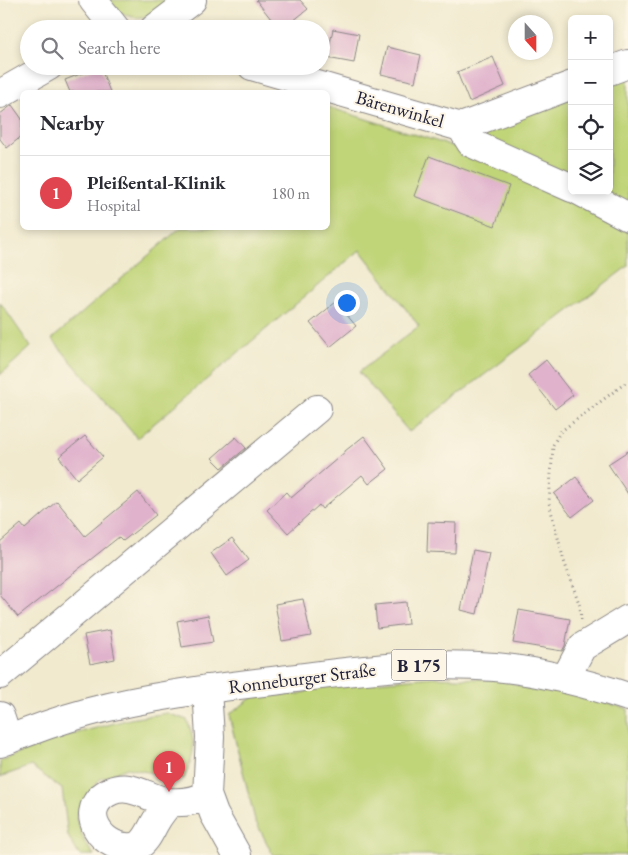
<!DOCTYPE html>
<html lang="en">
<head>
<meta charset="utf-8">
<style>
	:root { --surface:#fff; --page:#f2f2f3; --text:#2b2b33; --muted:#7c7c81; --line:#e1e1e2; --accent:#d1495b }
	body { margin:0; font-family:"EB Garamond",serif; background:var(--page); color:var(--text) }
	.controls { position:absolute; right:15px; top:15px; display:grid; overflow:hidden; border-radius:8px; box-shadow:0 2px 8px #0003 }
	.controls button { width:45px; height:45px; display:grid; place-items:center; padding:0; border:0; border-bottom:1px solid var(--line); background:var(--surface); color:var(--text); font:25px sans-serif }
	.compass { position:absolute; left:508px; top:15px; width:45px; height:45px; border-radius:50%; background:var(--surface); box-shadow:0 2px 8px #0003; rotate:159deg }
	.you { position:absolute; left:346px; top:302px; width:18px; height:18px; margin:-12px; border:4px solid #fff; border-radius:50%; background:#1a73e8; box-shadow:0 0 0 8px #1a73e833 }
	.badge { display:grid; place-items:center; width:32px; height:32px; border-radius:50%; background:var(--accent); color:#fff; font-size:16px; font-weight:700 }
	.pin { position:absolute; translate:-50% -41px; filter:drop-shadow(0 1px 2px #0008) }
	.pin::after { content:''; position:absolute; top:26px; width:18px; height:15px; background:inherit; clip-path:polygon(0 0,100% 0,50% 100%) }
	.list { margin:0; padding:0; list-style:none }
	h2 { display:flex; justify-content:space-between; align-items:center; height:65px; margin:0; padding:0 20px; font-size:21px }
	h2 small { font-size:16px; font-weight:400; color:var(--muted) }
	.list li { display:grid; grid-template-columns:32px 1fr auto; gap:15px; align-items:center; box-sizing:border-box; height:75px; padding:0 20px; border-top:1px solid var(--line) }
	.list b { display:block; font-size:19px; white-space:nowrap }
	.list p { margin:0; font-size:16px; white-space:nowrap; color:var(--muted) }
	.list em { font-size:16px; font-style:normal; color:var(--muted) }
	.icon { flex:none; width:28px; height:28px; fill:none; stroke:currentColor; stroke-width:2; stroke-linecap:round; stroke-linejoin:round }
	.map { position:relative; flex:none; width:628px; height:855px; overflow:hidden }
	.search { position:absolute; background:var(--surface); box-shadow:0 2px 8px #0003; left:20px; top:20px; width:310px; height:55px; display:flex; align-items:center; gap:12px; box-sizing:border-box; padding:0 18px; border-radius:28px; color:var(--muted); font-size:19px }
	.panel { position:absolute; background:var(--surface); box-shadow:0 2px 8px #0003; left:20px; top:90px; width:310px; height:140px; border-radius:8px }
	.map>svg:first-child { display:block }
</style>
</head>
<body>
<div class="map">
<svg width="628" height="855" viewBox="0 0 628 855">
	<rect width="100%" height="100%" fill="#fcf5e5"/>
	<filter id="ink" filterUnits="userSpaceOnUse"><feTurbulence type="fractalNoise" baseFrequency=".02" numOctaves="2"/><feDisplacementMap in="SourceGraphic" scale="10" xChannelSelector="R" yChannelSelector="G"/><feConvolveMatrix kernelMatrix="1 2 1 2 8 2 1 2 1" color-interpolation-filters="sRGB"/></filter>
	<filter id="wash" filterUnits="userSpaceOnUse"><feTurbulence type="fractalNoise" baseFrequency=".0096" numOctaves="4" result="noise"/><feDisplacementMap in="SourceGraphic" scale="20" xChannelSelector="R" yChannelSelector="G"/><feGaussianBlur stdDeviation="1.12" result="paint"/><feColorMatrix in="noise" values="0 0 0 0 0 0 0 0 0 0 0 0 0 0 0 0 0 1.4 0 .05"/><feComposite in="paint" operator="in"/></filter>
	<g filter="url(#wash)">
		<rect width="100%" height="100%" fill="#f1eacf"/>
		<path fill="#c0d478" stroke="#717b5a" d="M106,0H180L164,14L136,18L115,11Z
			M628,72V266L409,432L359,372L419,326L360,250L137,438L52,339L180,228H328V107L455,147L462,134L572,93V191H609V79Z
			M0,302L31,347L0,375Z
			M433,677L504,680L530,690H561L628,709V855H273L255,820L229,715L254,696L299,694L318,687Z
			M167,713L187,720C197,745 194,755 184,779L127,768L100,779L81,804L76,818L85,843L94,855H79L68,836L62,789L31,766L0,777V761L59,738L130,719Z"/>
		<g id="blocks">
			<path fill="#e0b2cc" d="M256,0H300L308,9L283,29H279Z
				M333,29L359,34L354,63L327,58Z
				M387,47L421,55L415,82L381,74Z
				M493,57L505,86L469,102L457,72Z
				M100,66L110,92H70L65,80Z
				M12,105L22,119V136L7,148L0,139V114Z
				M429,156L509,186L495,226L414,196Z
				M336,302L356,326L330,347L310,323Z
				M546,360L573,395L555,409L528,375Z
				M85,436L103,457L77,479L59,457Z
				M364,436L388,469L369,484L362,475L322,509L319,505L288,533L267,510L286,492L291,498L345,452V451Z
				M236,437L246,448L222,468L212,458Z
				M628,451V494L608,464Z
				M576,477L594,500L572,517L554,494Z
				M138,492L156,515L123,541L119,537L18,617L0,595V542L21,524L25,529L57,501L85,536Z
				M428,522L456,523L455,553L427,552Z
				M232,538L249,560L227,576L211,553Z
				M473,550L489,553L477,614L461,610Z
				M303,599L311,636L282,641L275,604Z
				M406,602L408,624L377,628L375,605Z
				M519,610L570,619L565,646L562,651L513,643Z
				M208,615L213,642L182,647L177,621Z
				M110,630L115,659L90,664L84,635Z"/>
		</g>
	</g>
	<g filter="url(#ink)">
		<use href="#blocks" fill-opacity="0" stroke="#8a8685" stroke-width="1"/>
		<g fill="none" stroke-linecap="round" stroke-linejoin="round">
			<defs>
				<path id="minor" d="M93,0L116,29
					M154,29L192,0
					M252,66L461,127L471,143L572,188
					M609,71L628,64
					M0,94L49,66
					M461,127L572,85
					M579,191L628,217
					M0,675L317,409
					M565,679L582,647L628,619
					M207,689L210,737L207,795L214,814L237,855
					M0,716L8,740
					M170,802C165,808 160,814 156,821C151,829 147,841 138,846C102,855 73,808 111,791C132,782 150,800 170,802C183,803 196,801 207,795"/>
				<path id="major" d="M0,743C29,731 59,720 89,712C152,695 216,688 280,680C351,671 423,661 495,667C540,671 585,683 628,697"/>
			</defs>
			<use href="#minor" stroke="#8a8685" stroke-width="30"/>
			<use href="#major" stroke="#8a8685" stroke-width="30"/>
			<path stroke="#8a8685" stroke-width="3" stroke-dasharray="1 4" stroke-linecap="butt" d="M581,620L580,606L564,561L549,503L553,445L560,432L628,381"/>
			<use href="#minor" stroke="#fff" stroke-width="28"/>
			<use href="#major" stroke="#fff" stroke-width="28"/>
		</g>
	</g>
	<g text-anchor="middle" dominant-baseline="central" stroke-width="4" stroke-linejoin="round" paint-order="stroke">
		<rect fill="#fcf5e5" stroke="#63616e" stroke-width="1" x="391.5" y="649.5" width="55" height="31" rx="4"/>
		<g font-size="18" font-weight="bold" fill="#22223b">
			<text x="419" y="665">B 175</text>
		</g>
		<g font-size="19" fill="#22223b" stroke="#fcf5e5">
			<text transform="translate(400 109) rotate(16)">Bärenwinkel</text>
			<text transform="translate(302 678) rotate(-7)">Ronneburger Straße</text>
		</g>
	</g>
</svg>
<div class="controls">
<button>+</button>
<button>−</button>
<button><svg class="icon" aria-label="locate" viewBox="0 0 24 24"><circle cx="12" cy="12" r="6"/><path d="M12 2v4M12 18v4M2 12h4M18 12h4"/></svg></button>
<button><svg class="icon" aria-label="layers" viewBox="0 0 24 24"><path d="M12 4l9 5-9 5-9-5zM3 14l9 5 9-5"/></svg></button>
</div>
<svg class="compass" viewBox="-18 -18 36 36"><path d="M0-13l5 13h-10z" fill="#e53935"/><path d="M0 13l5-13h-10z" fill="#7c7c81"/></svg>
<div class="you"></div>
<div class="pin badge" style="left:169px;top:792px;background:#e0444e">1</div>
<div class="search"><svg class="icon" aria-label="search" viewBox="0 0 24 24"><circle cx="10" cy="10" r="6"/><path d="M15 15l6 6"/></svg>Search here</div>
<section class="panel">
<h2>Nearby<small></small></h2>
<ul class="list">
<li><span class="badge" style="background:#e0444e">1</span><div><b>Pleißental-Klinik</b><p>Hospital</p></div><em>180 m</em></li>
</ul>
</section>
</div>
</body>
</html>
